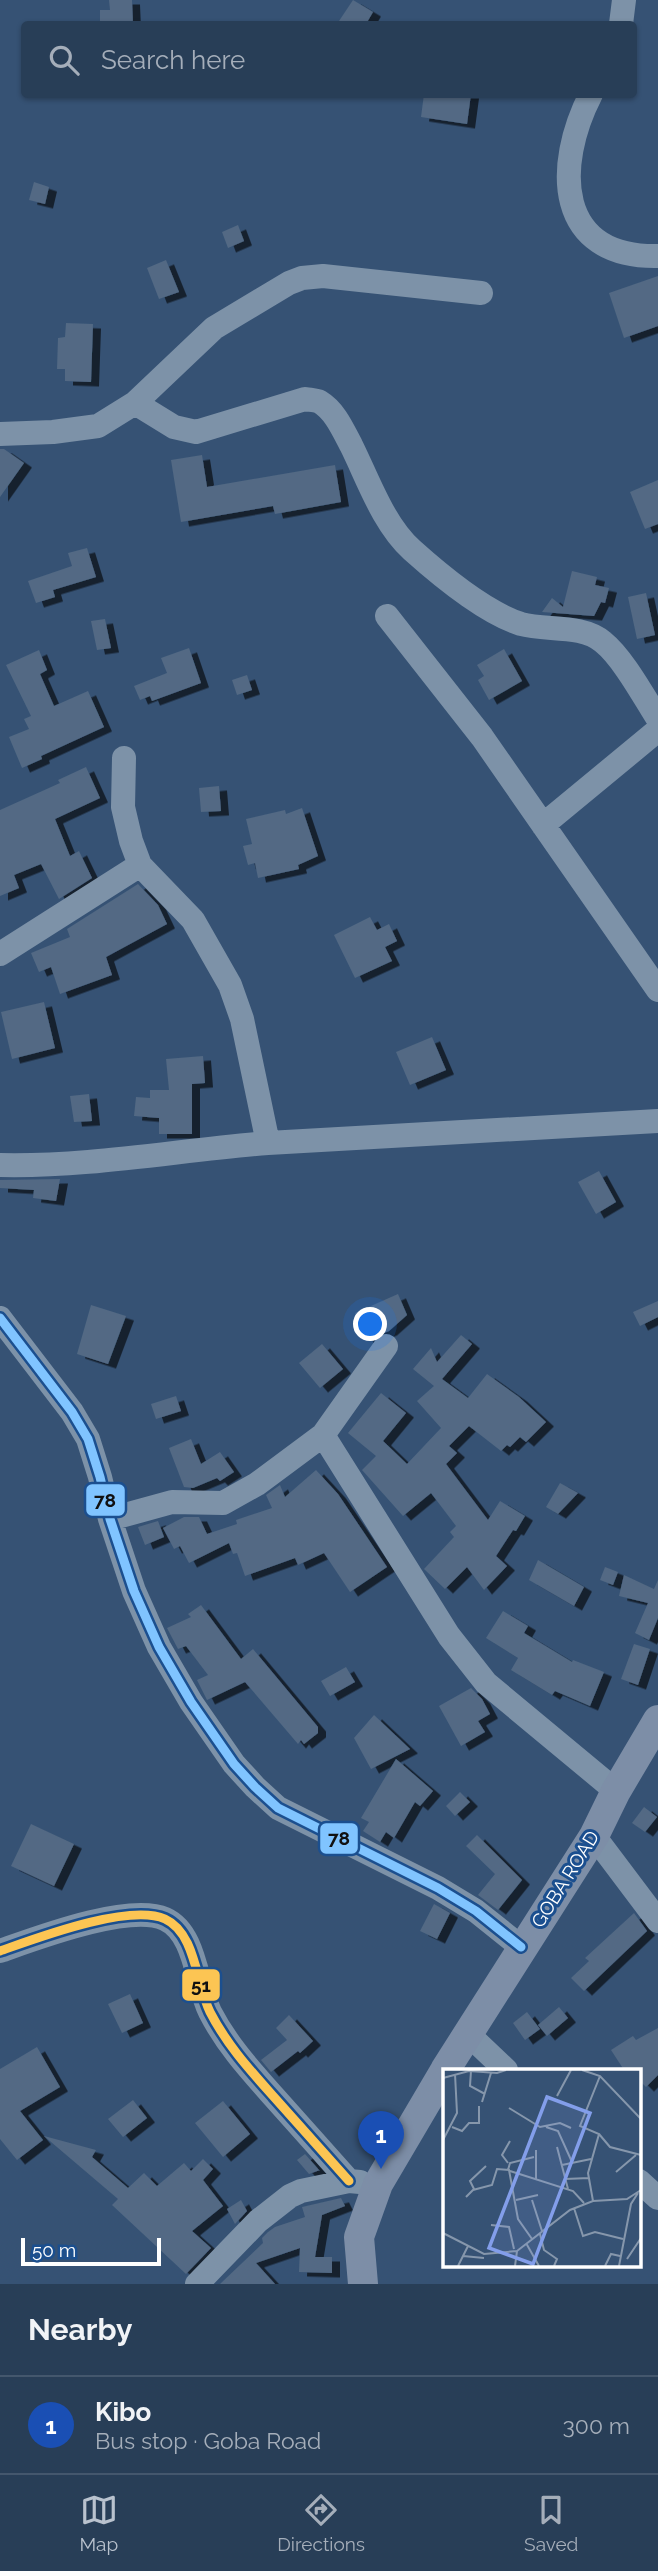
<!DOCTYPE html>
<html lang="en">
<head>
<meta charset="utf-8">
<style>
	:root { --surface:#283e57; --page:#344961; --text:#f1f3f6; --muted:#a5aeba; --line:#44576d; --accent:#b9c2ce }
	body { margin:0; font-family:Raleway,sans-serif; background:var(--page); color:var(--text) }
	.scale { position:absolute; left:21px; bottom:18px; width:140px; box-sizing:border-box; padding-left:7px; border:4px solid #fff; border-top:0; font-size:19px; line-height:24px; white-space:nowrap; color:#fff; -webkit-text-stroke:5px #1b4f8f; paint-order:stroke }
	.you { position:absolute; left:371px; top:1325px; width:24px; height:24px; margin:-18px; border:5px solid #fff; border-radius:50%; background:#1a73e8; box-shadow:0 0 0 10px #1a73e833 }
	.badge { display:grid; place-items:center; width:46px; height:46px; border-radius:50%; background:var(--accent); color:#fff; font-size:23px; font-weight:700 }
	.pin { position:absolute; translate:-50% -58px; filter:drop-shadow(0 2px 4px #0008) }
	.pin::after { content:''; position:absolute; top:37px; width:24px; height:21px; background:inherit; clip-path:polygon(0 0,100% 0,50% 100%) }
	.list { margin:0; padding:0; list-style:none }
	h2 { display:flex; justify-content:space-between; align-items:center; height:91px; margin:0; padding:0 28px; font-size:30px }
	h2 small { font-size:23px; font-weight:400; color:var(--muted) }
	.list li { display:grid; grid-template-columns:46px 1fr auto; gap:21px; align-items:center; box-sizing:border-box; height:98px; padding:0 28px; border-top:2px solid var(--line) }
	.list b { display:block; font-size:26px; white-space:nowrap }
	.list p { margin:0; font-size:23px; white-space:nowrap; color:var(--muted) }
	.list em { font-size:23px; font-style:normal; color:var(--muted) }
	.icon { flex:none; width:38px; height:38px; fill:none; stroke:currentColor; stroke-width:2; stroke-linecap:round; stroke-linejoin:round }
	.map { position:relative; flex:none; width:658px; height:2284px; overflow:hidden }
	.search { position:absolute; background:var(--surface); box-shadow:0 2px 5px #0004; left:21px; right:21px; top:21px; height:77px; display:flex; align-items:center; gap:18px; box-sizing:border-box; padding:0 24px; border-radius:7px; color:var(--muted); font-size:26px }
	.sheet { height:189px; background:var(--surface) }
	nav { display:flex; justify-content:space-around; align-items:center; box-sizing:border-box; height:98px; border-top:2px solid var(--line); background:var(--surface); font-size:19px; color:var(--muted) }
	nav a { display:grid; justify-items:center; gap:4px }
	nav .on { color:var(--accent) }
	.map>svg:first-child { display:block }
</style>
</head>
<body>
<div class="map">
<svg width="658" height="2284" viewBox="0 0 658 2284">
	<defs>
		<filter id="shadow"><feDropShadow dx="8" dy="4.5" stdDeviation="0" flood-color="#0009"/></filter>
	</defs>
	<rect width="100%" height="100%" fill="#365274"/>
	<path fill="#526984" filter="url(#shadow)" d="M109,0H132L133,24H100V10H110Z
		M353,0L373,12L366,24H337Z
		M424,94H471L467,124L421,117Z
		M34,182L49,187L45,204L29,200Z
		M238,225L244,241L228,248L222,232Z
		M166,260L179,292L159,299L147,268Z
		M658,276V326L624,338L609,293Z
		M66,323L93,324L91,382L65,381V369H57L58,338L65,337Z
		M0,449H4L24,463L0,497Z
		M202,455L207,487L335,465L341,502L275,514L273,506L181,522L171,460Z
		M658,480V524L645,529L630,492Z
		M87,548L96,577L53,590L55,597L36,603L28,581L72,566L68,553Z
		M572,571L597,577L595,585L609,588L605,603L601,602L594,616L542,612L552,598L563,607Z
		M646,593L655,635L637,639L628,597Z
		M105,619L111,648L97,650L91,621Z
		M189,648L201,683L152,701L150,696L140,700L134,686L167,673L161,658Z
		M504,649L522,681L489,700L478,680L484,676L477,665Z
		M39,650L47,670L40,674L54,706L88,691L104,727L41,756L42,759L22,768L9,737L29,729L24,719L31,716L6,665Z
		M247,675L252,690L237,695L232,680Z
		M86,767L100,798L55,819L70,856L79,851L92,878L59,899L41,864L14,875L19,888L0,896V810L60,783L58,780Z
		M219,786L221,811L201,812L199,788Z
		M302,808L318,856L298,865L299,869L258,878L255,863L248,865L243,846L252,844L246,819L285,810L286,814Z
		M138,884L158,905L167,924L106,957L112,975L60,994L51,967L39,972L31,953L70,937L67,929Z
		M370,917L377,930L389,924L397,941L385,947L392,961L355,978L334,935Z
		M44,1002L55,1048L12,1059L1,1012Z
		M432,1037L446,1070L410,1085L396,1052Z
		M203,1056L205,1083L192,1084V1134H159V1118L134,1116L136,1097L150,1098V1090H169L166,1059Z
		M89,1094L92,1121L74,1122L70,1096Z
		M599,1171L616,1202L596,1214L578,1182Z
		M60,1179L56,1201L33,1198L34,1190L0,1188V1180Z
		M398,1294L407,1315L389,1331L366,1340L355,1313Z
		M658,1301V1317L640,1326L633,1312Z
		M91,1305L126,1316L108,1364L77,1354Z
		M461,1335L472,1344L442,1379L468,1398L487,1374L519,1397L546,1422L526,1442L520,1437L510,1447L507,1445L501,1451L469,1426L449,1446L457,1453L446,1464L488,1520L500,1501L525,1516L516,1531L513,1530L496,1556L507,1566L484,1590L467,1567L445,1589L424,1569L454,1537L450,1532L456,1526L431,1493L403,1516L362,1470L376,1456L348,1433L381,1393L406,1413L383,1441L407,1464L441,1428L417,1401L434,1386L413,1369L431,1348L437,1362Z
		M322,1344L343,1369L320,1388L299,1363Z
		M176,1396L181,1411L156,1419L151,1404Z
		M191,1439L201,1464L220,1452L234,1472L220,1481L217,1478L193,1488L184,1487L169,1448Z
		M316,1470L338,1494L387,1567L350,1592L324,1553L298,1565L295,1558L245,1576L237,1553L233,1554L229,1543L189,1563L180,1546L174,1549L163,1528L184,1517H199L207,1534L237,1524L236,1520L272,1508L266,1495L280,1485L285,1497Z
		M560,1483L578,1493L558,1514L546,1507Z
		M158,1521L164,1537L145,1545L138,1527Z
		M538,1560L584,1587L574,1606L529,1580Z
		M605,1567L618,1572L613,1585L600,1580Z
		M624,1575L654,1589L658,1580V1618L649,1640L635,1633L648,1603L619,1596Z
		M201,1605L241,1659L253,1649L318,1727V1733L304,1744L301,1740L298,1744L245,1682L207,1700L197,1680L208,1675L186,1646L178,1649L167,1628L191,1617L188,1614Z
		M503,1611L528,1626L524,1633L572,1662L573,1660L604,1672L590,1706L555,1691L552,1695L511,1670L518,1658L486,1638Z
		M634,1644L650,1649L638,1685L621,1679Z
		M346,1667L355,1682L330,1696L321,1681Z
		M471,1688L482,1699L490,1714L478,1721L485,1732L461,1746L439,1706Z
		M374,1715L410,1749L371,1769L354,1738Z
		M396,1759L433,1791L420,1806L415,1802L394,1838L386,1832L380,1842L363,1831L369,1822L361,1818Z
		M460,1792L470,1802L455,1816L446,1806Z
		M644,1807L657,1817L645,1832L632,1823Z
		M31,1824L74,1844L54,1886L11,1866Z
		M477,1835L522,1880L498,1910L478,1895L495,1874L466,1846Z
		M434,1904L450,1913L437,1939L420,1931Z
		M634,1913L647,1931L584,1991L571,1978L589,1961L585,1958Z
		M130,1994L143,2023L122,2033L108,2004Z
		M559,2007L568,2018L547,2036L538,2025Z
		M527,2012L540,2029L525,2040L513,2023Z
		M289,2015L313,2041L300,2053L298,2051L271,2072L261,2060L287,2040L276,2028Z
		M658,2028V2075L646,2087L639,2080V2070H624L611,2050L633,2036L636,2040Z
		M37,2047L60,2087L20,2111L43,2140L17,2160L0,2139V2069Z
		M133,2100L147,2118L123,2137L108,2119Z
		M223,2101L250,2134L223,2157L195,2123Z
		M44,2136L96,2150L92,2157L128,2188L144,2173L157,2186L184,2163L191,2171L203,2159L213,2169L203,2180L223,2206L192,2231L211,2248L186,2274L112,2205L118,2199Z
		M305,2154L319,2170H320L309,2174L297,2160Z
		M341,2198L345,2206L322,2215L315,2257H332V2273L299,2272L300,2248L256,2263L275,2284H220L263,2243L262,2238L268,2232L275,2227L305,2217L302,2207Z
		M241,2200L247,2211L235,2224L227,2209Z"/>
	<g fill="none" stroke-linecap="round" stroke-linejoin="round">
		<path stroke="#7d92a8" stroke-width="24" d="M621,24L624,0
			M591,94C554,166 555,258 658,256
			M135,403L174,427L196,432L305,399C310,400 316,400 320,402C335,411 343,430 351,445C368,479 383,524 412,550C441,576 484,612 521,624C546,631 582,624 603,642C623,658 644,697 658,719
			M0,434L53,432L98,426L135,403L214,328L289,283L302,278L323,276L481,293
			M387,616L482,737L658,990
			M124,758L123,807L131,841L140,865L193,920L230,985L242,1019L268,1143
			M543,825L658,730
			M0,954L140,865
			M0,1165C90,1167 179,1150 268,1143L658,1121
			M0,1318L72,1412L88,1439L100,1477L110,1519L134,1591L159,1647L191,1702L234,1764L255,1787L278,1808L438,1888L476,1911L521,1947
			M323,1435L449,1636L486,1683L616,1791
			M110,1519L172,1502L223,1503L257,1484L323,1435L386,1346
			M594,1836L658,1921
			M0,1951C37,1938 129,1903 165,1919C196,1933 196,1984 210,2012C227,2045 250,2070 274,2097C299,2125 324,2153 349,2181
			M467,2033L506,2070
			M639,2181L658,2198
			M197,2284L258,2221L290,2196L301,2191L349,2181L360,2182"/>
		<path stroke="#7d8ea7" stroke-width="30" d="M445,2070L594,1836L616,1791L658,1720
			M363,2284L359,2237L378,2184L444,2072"/>
		<defs>
			<path id="bus-1" d="M0,1318L72,1412L88,1439L100,1477L110,1519L134,1591L159,1647L191,1702L234,1764L255,1787L278,1808L438,1888L476,1911L521,1947"/>
			<path id="bus-2" d="M0,1951C37,1938 129,1903 165,1919C196,1933 196,1984 210,2012C227,2045 250,2070 274,2097C299,2125 324,2153 349,2181"/>
		</defs>
		<use href="#bus-1" stroke="#1b4f8f" stroke-width="14"/>
		<use href="#bus-2" stroke="#1b4f8f" stroke-width="14"/>
		<use href="#bus-1" stroke="#80c4ff" stroke-width="9"/>
		<use href="#bus-2" stroke="#fcc553" stroke-width="9"/>
	</g>
	<g text-anchor="middle" dominant-baseline="central" stroke-width="6" stroke-linejoin="round" paint-order="stroke">
		<g font-size="19" fill="#fff" stroke="#1b4f8f">
			<text transform="translate(565 1879) rotate(-58)">GOBA ROAD</text>
		</g>
	</g>
	<g transform="translate(443 2069)">
		<rect width="198" height="198" fill="#365274"/>
		<path fill="none" stroke="#8697ac" stroke-width="2" d="M139,1L157,7L198,50M28,2L27,17L42,25M0,9L26,2L54,4L63,1M114,27L128,1M39,33L48,4M66,39L97,58L117,54L128,59M9,58L19,62L26,54H36V37M103,58L115,62L129,93M156,65L167,78L198,86M0,71L14,44L12,5M114,78L125,120M65,94L59,86L67,72M119,96L148,90M65,101L67,94L91,88M67,102L130,122L141,134M173,103L193,86M93,110V81M122,110L146,109M31,120L27,112L43,97M23,128L30,121L49,116L54,100L66,101L75,150L89,170M73,131L95,126M89,131L99,162M150,132L145,104L156,65L137,57L157,7M131,139L140,167L152,163L180,170M48,156L66,158L71,180M0,164L41,185L74,182M97,165L101,181L114,190L111,197M83,174L96,197M20,187L41,189M184,190L198,169M15,197L25,177M72,197L74,182L127,141L150,132L184,130L198,121M162,197L168,185L177,187M176,197L188,135L195,124"/>
		<path fill="#839eea" fill-opacity="0.15" stroke="#839eea" stroke-width="3.5" d="M104,28L147,44L90,195L46,179Z"/>
		<rect width="198" height="198" fill="none" stroke="#fff" stroke-width="3.5"/>
	</g>
	<g stroke="#1b4f8f" stroke-width="2.5">
		<rect x="85" y="1483" width="41" height="34" rx="7" fill="#80c4ff"/>
		<rect x="319" y="1822" width="40" height="33" rx="7" fill="#80c4ff"/>
		<rect x="181" y="1968" width="40" height="34" rx="7" fill="#fcc553"/>
	</g>
	<g font-size="19" text-anchor="middle" font-weight="bold" fill="#111">
		<text x="105" y="1507">78</text>
		<text x="339" y="1845">78</text>
		<text x="201" y="1992">51</text>
	</g>
</svg>
<div class="scale">50 m</div>
<div class="you"></div>
<div class="pin badge" style="left:381px;top:2169px;background:#1a4fb4">1</div>
<div class="search"><svg class="icon" aria-label="search" viewBox="0 0 24 24"><circle cx="10" cy="10" r="6"/><path d="M15 15l6 6"/></svg>Search here</div>
</div>
<section class="sheet">
<h2>Nearby<small></small></h2>
<ul class="list">
<li><span class="badge" style="background:#1a4fb4">1</span><div><b>Kibo</b><p>Bus stop · Goba Road</p></div><em>300 m</em></li>
</ul>
</section>
<nav>
<a class="on"><svg class="icon" aria-label="map" viewBox="0 0 24 24"><path d="M3 6l6-2 6 2 6-2v14l-6 2-6-2-6 2zM9 4v14M15 6v14"/></svg>Map</a>
<a><svg class="icon" aria-label="directions" viewBox="0 0 24 24"><path d="M12 3l9 9-9 9-9-9zM9 14v-3h6M13 9l2 2-2 2"/></svg>Directions</a>
<a><svg class="icon" aria-label="saved" viewBox="0 0 24 24"><path d="M7 4h10v16l-5-4-5 4z"/></svg>Saved</a>
</nav>
</body>
</html>
